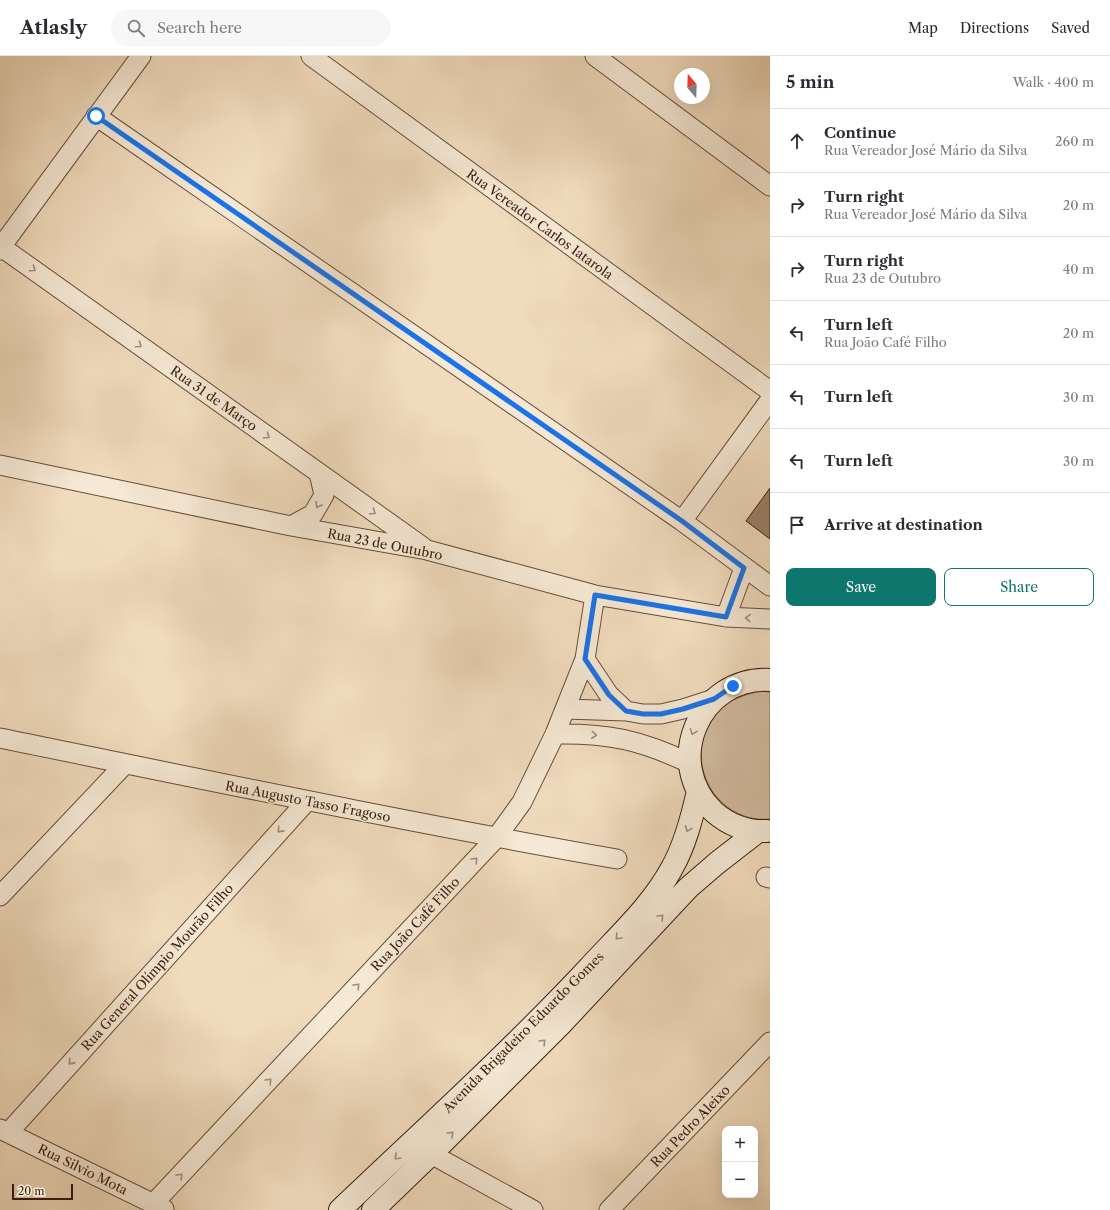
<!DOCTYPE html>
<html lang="en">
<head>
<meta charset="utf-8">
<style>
	:root { --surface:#fff; --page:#f7f7f7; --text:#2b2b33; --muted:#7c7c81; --line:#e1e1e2; --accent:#0f766e }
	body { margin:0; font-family:"Libre Caslon Text",serif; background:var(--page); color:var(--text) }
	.controls { position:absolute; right:12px; bottom:12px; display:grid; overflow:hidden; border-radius:8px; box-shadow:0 4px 16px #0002 }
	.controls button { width:36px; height:36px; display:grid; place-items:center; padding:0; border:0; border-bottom:1px solid var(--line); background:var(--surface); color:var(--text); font:20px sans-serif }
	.compass { position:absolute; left:674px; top:12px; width:36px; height:36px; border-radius:50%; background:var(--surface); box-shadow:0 4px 16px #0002; rotate:341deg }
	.scale { position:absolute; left:12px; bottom:10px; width:61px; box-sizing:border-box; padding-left:4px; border:2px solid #3b1e0b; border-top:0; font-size:11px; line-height:14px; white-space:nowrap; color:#3b1e0b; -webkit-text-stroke:3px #f5e8d4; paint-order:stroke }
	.stop { position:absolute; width:12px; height:12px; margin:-9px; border:3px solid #1a73e8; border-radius:50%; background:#fff }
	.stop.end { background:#1a73e8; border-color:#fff; box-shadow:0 1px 4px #0008 }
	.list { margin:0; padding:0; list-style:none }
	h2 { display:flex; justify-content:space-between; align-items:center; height:52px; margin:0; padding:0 16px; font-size:17px }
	h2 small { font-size:13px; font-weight:400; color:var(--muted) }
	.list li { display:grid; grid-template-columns:26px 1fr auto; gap:12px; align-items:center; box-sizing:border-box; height:64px; padding:0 16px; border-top:1px solid var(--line) }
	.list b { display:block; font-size:15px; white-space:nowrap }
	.list p { margin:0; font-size:13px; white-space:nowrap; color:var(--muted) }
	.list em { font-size:13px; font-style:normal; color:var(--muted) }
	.actions { display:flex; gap:8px; padding:12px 16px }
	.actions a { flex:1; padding:9px 0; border:1px solid var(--accent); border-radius:8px; text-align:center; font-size:14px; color:var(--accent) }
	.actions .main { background:var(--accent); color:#fff }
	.icon { flex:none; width:22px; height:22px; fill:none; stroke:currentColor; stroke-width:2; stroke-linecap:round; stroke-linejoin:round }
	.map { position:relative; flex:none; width:770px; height:1154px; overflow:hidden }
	header { display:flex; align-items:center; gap:24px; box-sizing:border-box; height:56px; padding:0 20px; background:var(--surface); border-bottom:1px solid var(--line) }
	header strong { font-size:19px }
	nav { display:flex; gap:22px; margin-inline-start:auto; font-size:14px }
	.search { width:280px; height:36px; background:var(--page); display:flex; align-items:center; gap:10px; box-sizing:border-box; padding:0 14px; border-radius:22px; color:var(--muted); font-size:15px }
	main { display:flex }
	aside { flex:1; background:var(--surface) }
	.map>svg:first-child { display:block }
</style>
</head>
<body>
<header>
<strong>Atlasly</strong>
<div class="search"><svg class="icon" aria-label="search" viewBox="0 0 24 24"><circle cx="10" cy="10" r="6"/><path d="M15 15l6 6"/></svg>Search here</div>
<nav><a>Map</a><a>Directions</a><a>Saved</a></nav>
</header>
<main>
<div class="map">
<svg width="770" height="1154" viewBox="0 0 770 1154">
	<rect width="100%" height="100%" fill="#f0dbbd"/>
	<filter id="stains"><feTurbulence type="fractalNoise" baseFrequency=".005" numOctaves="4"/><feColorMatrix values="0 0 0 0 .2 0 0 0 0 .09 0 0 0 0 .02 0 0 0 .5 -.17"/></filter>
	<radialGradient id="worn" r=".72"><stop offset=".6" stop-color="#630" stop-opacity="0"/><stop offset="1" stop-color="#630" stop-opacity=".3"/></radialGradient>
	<path fill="#d1bb9f" stroke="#866c55" d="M759,635L770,636V763C711,768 678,695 720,653C731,643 745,639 759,635Z"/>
	<path fill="#998068" stroke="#3b1e0b" d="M770,432V483L746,465Z"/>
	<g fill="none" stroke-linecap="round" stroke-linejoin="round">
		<defs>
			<path id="street" d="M311,0L770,335
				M595,0L770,130
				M96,60L682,465L770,530
				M0,190L423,491
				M0,194L1,191L141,0
				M0,409L291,470L427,494L595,539L726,561L770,563
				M682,465L770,344
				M291,470L313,458L324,439L319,417
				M726,561L744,512
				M585,603L609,639L626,655
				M565,653L626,655L643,658H661L683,653L714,643
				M555,678C608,677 641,684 689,707
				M0,682C206,724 411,767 617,803
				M766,821L770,822
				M0,840L125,708
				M0,1073L164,1153
				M8,1077L307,745
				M420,1090L431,1098L533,1154
				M153,1148L496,782L522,746L555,678L585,603L595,539
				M609,1154L770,986"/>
			<path id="secondary" d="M767,775C747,776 729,769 714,756C662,707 699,620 770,624
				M340,1154C423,1075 508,998 587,914C616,882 651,851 672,812C685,789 692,762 698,735
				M373,1154L431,1098L560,969L688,832L717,807L757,776"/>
		</defs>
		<use href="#street" stroke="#684d38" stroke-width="21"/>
		<use href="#secondary" stroke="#3b1e0b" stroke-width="24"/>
		<use href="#street" stroke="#f5e8d4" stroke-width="19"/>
		<use href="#secondary" stroke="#f5e8d4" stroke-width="22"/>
	</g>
	<defs><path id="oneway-chevron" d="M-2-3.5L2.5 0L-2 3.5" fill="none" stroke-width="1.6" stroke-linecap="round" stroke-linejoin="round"/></defs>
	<g stroke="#a18d7a">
		<use href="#oneway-chevron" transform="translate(33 213) rotate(35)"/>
		<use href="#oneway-chevron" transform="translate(139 289) rotate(35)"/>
		<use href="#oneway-chevron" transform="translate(267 380) rotate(35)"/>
		<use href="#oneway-chevron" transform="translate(318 449) rotate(121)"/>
		<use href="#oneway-chevron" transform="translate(373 456) rotate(35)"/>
		<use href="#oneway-chevron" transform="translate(748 562) rotate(-177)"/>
		<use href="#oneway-chevron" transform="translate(693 676) rotate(111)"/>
		<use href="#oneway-chevron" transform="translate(594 679) rotate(6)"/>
		<use href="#oneway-chevron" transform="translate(688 773) rotate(110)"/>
		<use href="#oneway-chevron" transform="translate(280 774) rotate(132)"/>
		<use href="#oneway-chevron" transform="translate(475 804) rotate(-47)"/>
		<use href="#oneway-chevron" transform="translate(661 861) rotate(-47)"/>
		<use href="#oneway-chevron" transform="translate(618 881) rotate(133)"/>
		<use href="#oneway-chevron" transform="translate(357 930) rotate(-47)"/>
		<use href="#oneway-chevron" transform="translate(543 986) rotate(-45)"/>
		<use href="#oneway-chevron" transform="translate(71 1006) rotate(132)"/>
		<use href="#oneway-chevron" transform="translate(269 1025) rotate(-47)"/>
		<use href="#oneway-chevron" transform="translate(451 1078) rotate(-45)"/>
		<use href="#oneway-chevron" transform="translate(397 1101) rotate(137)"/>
		<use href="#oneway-chevron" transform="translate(180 1120) rotate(-47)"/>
	</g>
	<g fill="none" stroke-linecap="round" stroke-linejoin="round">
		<path stroke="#1a73e8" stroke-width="5" d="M96,60L682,465L744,512L726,561L595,539L585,603L609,639L626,655L643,658H661L683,653L714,643L733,630"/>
	</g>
	<g text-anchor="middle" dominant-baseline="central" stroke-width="3" stroke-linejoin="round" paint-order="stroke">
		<g font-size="13" fill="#3b1e0b" stroke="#f5e8d4">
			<text transform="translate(540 168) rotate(36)">Rua Vereador Carlos Iatarola</text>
			<text transform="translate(214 342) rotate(35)">Rua 31 de Março</text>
			<text transform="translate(385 488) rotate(11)">Rua 23 de Outubro</text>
			<text transform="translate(308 745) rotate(11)">Rua Augusto Tasso Fragoso</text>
			<text transform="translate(415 868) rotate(-47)">Rua João Café Filho</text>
			<text transform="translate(157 911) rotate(-48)">Rua General Olímpio Mourão Filho</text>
			<text transform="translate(523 976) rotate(-45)">Avenida Brigadeiro Eduardo Gomes</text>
			<text transform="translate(690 1070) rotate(-46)">Rua Pedro Aleixo</text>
			<text transform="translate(83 1113) rotate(26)">Rua Silvio Mota</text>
		</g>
	</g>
	<rect width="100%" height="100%" filter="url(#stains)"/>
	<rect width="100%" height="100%" fill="url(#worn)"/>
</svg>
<div class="controls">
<button>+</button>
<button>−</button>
</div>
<svg class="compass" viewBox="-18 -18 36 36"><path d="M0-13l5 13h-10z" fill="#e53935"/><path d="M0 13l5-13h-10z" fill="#7c7c81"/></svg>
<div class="scale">20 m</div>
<div class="stop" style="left:96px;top:60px"></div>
<div class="stop end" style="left:733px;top:630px"></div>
</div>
<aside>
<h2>5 min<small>Walk · 400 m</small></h2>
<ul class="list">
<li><svg class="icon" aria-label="ahead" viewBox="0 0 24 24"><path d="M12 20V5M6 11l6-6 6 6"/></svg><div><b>Continue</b><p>Rua Vereador José Mário da Silva</p></div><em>260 m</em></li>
<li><svg class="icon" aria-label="right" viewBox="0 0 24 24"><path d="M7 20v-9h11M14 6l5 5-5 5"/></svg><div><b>Turn right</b><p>Rua Vereador José Mário da Silva</p></div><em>20 m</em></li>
<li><svg class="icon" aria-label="right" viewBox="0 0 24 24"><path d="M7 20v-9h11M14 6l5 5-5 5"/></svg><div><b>Turn right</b><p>Rua 23 de Outubro</p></div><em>40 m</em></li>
<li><svg class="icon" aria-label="left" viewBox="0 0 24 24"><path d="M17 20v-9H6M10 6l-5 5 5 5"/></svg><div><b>Turn left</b><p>Rua João Café Filho</p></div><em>20 m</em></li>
<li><svg class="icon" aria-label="left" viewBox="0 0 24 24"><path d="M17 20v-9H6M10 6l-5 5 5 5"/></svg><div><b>Turn left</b></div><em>30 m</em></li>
<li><svg class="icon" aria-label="left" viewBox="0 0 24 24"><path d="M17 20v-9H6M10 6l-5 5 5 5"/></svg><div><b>Turn left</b></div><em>30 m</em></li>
<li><svg class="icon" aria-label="arrive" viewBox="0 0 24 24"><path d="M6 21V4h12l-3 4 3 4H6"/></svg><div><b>Arrive at destination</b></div></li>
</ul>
<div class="actions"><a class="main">Save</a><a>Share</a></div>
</aside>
</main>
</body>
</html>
